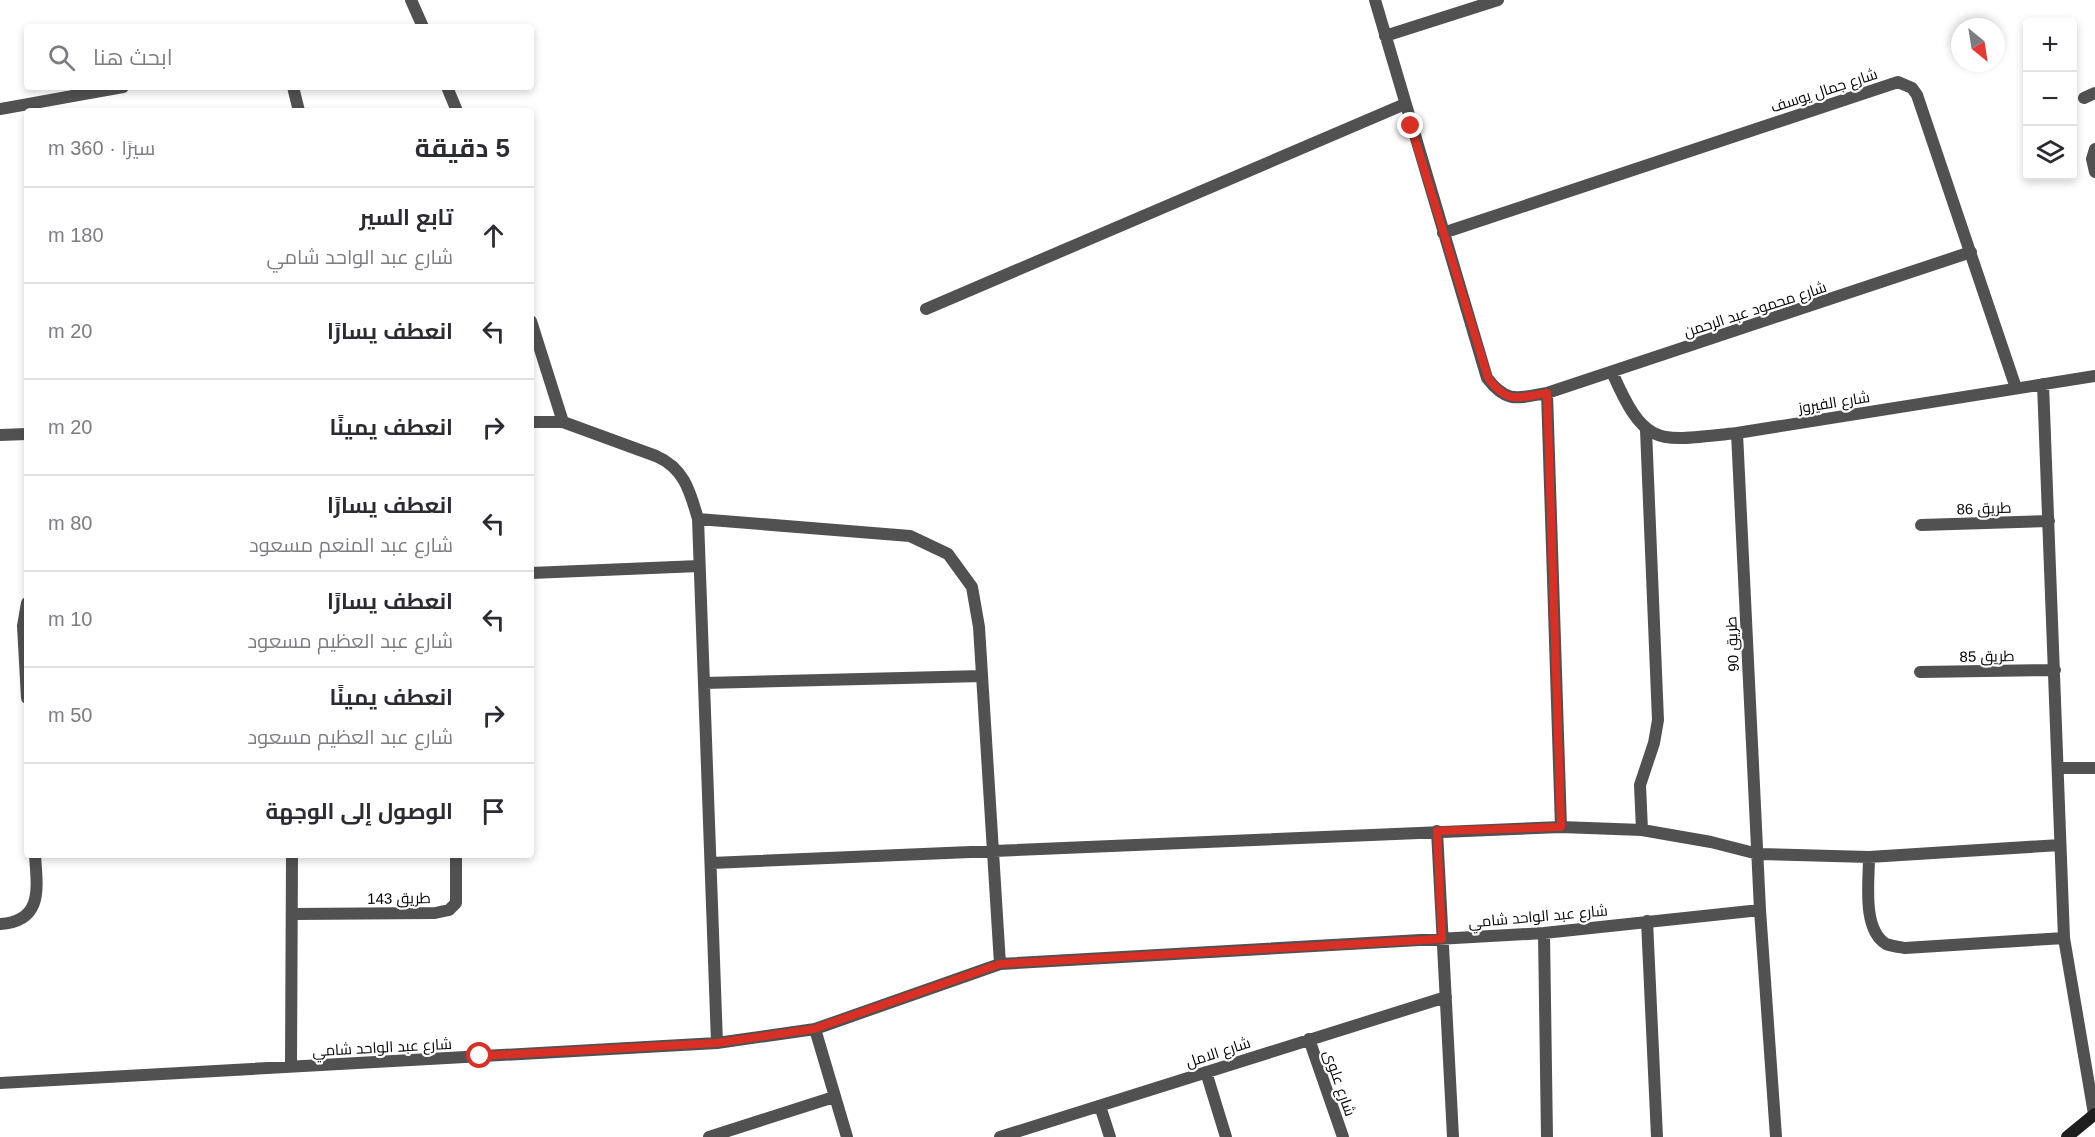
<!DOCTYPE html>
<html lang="ar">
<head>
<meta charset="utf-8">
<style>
	:root { --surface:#fff; --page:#f2f2f3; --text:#2b2b33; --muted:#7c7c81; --line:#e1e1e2 }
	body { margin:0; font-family:Helvetica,Cairo,sans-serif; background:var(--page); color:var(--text); direction:rtl }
	.controls { position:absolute; right:18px; top:18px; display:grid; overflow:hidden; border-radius:6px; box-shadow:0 3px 9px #0003 }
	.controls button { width:54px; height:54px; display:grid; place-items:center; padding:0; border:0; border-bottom:2px solid var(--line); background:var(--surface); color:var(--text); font:30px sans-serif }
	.compass { position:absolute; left:1951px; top:18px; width:54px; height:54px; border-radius:50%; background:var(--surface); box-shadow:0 3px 9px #0003; rotate:150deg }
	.stop { position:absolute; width:18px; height:18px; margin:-14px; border:4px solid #d93025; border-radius:50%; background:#fff }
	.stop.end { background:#d93025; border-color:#fff; box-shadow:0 2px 6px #0008 }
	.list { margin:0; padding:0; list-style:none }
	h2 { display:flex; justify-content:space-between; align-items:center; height:78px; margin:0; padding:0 24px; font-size:26px }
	h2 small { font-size:20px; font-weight:400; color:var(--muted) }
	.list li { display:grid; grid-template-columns:39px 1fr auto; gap:18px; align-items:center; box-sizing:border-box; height:96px; padding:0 24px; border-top:2px solid var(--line) }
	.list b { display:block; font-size:22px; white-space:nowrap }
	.list p { margin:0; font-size:20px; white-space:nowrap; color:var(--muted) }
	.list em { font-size:20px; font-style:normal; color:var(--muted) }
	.icon { flex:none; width:33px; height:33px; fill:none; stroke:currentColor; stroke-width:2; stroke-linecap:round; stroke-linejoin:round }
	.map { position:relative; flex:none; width:2095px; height:1137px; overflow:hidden; direction:ltr }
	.search { position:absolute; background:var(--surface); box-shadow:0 3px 9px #0003; left:24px; top:24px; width:510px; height:66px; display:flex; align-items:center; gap:15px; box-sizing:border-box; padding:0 21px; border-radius:6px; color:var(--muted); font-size:22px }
	.panel { position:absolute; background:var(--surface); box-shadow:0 3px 9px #0003; left:24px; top:108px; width:510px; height:750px; border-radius:6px; direction:rtl }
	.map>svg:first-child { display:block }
</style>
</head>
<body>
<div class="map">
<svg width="2095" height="1137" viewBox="0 0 2095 1137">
	<rect width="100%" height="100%" fill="#fff"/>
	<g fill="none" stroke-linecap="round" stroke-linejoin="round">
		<path stroke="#515151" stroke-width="12" d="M2095,149L2092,159L2095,172
			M926,309L1405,104"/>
		<path stroke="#515151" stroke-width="12" d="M411,0L423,27
			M1375,0L1487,378C1507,404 1518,398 1547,393L1971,252
			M1385,36L1498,0
			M293,87L299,111
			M447,87L457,111
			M2084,98L2095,93
			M0,109L123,87
			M1443,233L1898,82L1912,88L1917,95L2016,388
			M531,321L563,422
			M1612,372C1646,450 1658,441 1737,433L2095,376
			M2043,384L2064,938L2094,1114
			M1547,393L1561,827
			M531,422H563L656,456C684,468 690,491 698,519L717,1043
			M1737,433L1760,910L1776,1137
			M0,435L27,434
			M698,519L910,536L948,554L972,587L979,627L1000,964
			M1921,525L2049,521
			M531,573L699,566
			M27,603L23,626L27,698
			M1920,672L2055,670
			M704,683L982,676
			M2060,768H2095
			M1642,830L1640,785L1654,743L1658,720L1646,430
			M1437,831L1453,1137
			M1869,857C1869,882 1862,929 1886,944C1892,946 1899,947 1905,948L2064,938
			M711,863L1561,827L1642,830L1711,842L1758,854L1869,857L2060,845
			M292,914L435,913L449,910L456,903V855
			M1647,921L1657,1137
			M0,924C44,921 37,887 35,855
			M1544,933L1547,1137
			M815,1029L847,1137
			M1309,1039L1343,1137
			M291,1067L292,855
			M1206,1072L1226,1137
			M0,1083L717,1043L815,1029L1000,964L1544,933L1760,910
			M1100,1106L1110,1137
			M709,1137L834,1097
			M1000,1137L1446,997"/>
		<path stroke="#1e1e1e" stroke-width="12" d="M2067,1137L2095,1114"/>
	</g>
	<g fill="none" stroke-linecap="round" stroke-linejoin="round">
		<path stroke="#d93025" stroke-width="8" d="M480,1056L717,1043L814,1029L1000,964L1442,939L1437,831L1561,827L1547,393C1518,398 1507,404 1488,378L1411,126"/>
	</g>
	<g text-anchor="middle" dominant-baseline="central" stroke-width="4.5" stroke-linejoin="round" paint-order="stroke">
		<g font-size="15" fill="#000" stroke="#fff">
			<text transform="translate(1824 90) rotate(-18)">شارع جمال يوسف</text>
			<text transform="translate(1755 309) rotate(-18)">شارع محمود عبد الرحمن</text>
			<text transform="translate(1834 402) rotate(-9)">شارع الفيروز</text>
			<text transform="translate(1984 508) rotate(-2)">طريق 86</text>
			<text transform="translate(1732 644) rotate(-93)">طريق 90</text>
			<text transform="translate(1987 656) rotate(-1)">طريق 85</text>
			<text transform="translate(399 898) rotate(-1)">طريق 143</text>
			<text transform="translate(1538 916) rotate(-5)">شارع عبد الواحد شامي</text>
			<text transform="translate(382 1047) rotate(-3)">شارع عبد الواحد شامي</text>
			<text transform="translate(1218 1052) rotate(-18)">شارع الامل</text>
			<text transform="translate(1340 1083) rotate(71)">شارع علوى</text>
		</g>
	</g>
</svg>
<div class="controls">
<button>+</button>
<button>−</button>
<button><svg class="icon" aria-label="layers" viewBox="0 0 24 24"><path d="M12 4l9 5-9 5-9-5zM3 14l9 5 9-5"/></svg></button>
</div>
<svg class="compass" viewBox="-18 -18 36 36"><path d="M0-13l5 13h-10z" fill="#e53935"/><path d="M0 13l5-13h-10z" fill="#7c7c81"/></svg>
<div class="stop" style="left:480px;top:1056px"></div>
<div class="stop end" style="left:1411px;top:126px"></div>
<div class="search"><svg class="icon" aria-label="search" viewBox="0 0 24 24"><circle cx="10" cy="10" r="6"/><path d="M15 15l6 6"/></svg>ابحث هنا</div>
<section class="panel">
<h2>5 دقيقة<small>سيرًا · 360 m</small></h2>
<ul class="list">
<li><svg class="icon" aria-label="ahead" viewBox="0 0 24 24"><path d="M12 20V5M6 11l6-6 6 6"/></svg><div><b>تابع السير</b><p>شارع عبد الواحد شامي</p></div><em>180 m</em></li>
<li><svg class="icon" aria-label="left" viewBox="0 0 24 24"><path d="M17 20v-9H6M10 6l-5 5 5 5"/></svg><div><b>انعطف يسارًا</b></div><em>20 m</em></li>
<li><svg class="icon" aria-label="right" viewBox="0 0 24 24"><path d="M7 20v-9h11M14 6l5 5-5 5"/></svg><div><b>انعطف يمينًا</b></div><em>20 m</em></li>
<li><svg class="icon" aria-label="left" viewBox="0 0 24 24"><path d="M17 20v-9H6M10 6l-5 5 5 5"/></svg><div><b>انعطف يسارًا</b><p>شارع عبد المنعم مسعود</p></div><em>80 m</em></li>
<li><svg class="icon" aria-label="left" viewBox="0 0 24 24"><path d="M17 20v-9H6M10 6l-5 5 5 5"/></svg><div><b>انعطف يسارًا</b><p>شارع عبد العظيم مسعود</p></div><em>10 m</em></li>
<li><svg class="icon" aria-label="right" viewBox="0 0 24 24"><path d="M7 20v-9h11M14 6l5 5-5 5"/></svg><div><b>انعطف يمينًا</b><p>شارع عبد العظيم مسعود</p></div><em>50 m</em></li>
<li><svg class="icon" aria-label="arrive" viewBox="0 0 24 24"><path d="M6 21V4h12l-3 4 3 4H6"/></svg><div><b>الوصول إلى الوجهة</b></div></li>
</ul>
</section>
</div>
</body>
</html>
